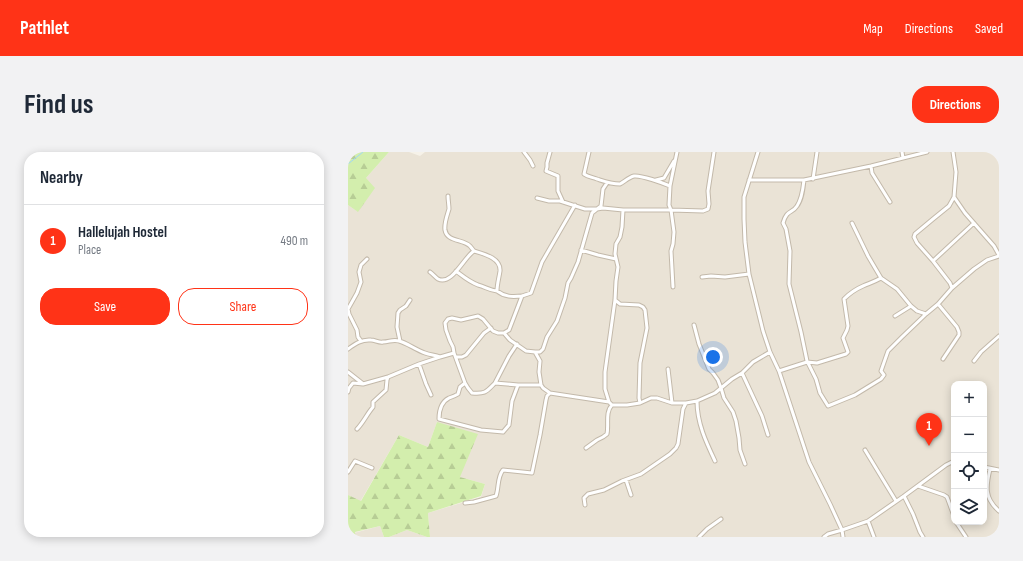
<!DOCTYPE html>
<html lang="en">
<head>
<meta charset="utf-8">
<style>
	:root { --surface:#fff; --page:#f2f2f3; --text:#1f2937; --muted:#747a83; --line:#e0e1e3; --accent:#ff3317 }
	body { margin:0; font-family:"Sofia Sans Condensed",sans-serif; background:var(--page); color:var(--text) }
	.controls { position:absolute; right:12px; bottom:12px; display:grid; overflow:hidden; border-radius:8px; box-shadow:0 2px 10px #0003 }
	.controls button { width:36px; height:36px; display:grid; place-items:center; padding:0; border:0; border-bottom:1px solid var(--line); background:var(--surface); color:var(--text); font:20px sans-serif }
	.you { position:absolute; left:365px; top:205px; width:14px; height:14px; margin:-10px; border:3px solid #fff; border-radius:50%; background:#1a73e8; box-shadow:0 0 0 6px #1a73e833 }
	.badge { display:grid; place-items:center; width:26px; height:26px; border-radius:50%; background:var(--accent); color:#fff; font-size:13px; font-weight:700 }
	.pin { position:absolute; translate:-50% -33px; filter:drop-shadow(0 1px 2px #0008) }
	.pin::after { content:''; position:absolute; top:21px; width:14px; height:12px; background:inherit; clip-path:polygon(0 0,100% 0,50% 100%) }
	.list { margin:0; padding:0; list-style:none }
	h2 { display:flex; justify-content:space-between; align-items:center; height:52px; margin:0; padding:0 16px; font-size:17px }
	h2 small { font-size:13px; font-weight:400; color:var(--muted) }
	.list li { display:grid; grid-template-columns:26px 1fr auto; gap:12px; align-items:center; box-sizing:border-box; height:72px; padding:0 16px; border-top:1px solid var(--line) }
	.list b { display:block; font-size:15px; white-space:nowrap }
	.list p { margin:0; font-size:13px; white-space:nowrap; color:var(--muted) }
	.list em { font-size:13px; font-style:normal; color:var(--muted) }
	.actions { display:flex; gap:8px; padding:12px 16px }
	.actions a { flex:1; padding:9px 0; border:1px solid var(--accent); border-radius:16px; text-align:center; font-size:14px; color:var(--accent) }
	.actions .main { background:var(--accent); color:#fff }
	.icon { flex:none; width:22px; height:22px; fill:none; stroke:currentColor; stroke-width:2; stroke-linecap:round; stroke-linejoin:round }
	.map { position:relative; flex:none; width:651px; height:385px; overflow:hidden; border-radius:16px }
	header { display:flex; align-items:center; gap:24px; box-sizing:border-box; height:56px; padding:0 20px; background:var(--accent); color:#fff }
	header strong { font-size:19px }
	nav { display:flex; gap:22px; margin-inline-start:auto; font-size:14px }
	.intro { display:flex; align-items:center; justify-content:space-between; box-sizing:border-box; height:96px; padding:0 24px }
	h1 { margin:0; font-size:28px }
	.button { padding:10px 18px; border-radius:16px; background:var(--accent); color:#fff; font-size:14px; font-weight:700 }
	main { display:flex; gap:24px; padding:0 24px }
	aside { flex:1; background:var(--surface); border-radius:16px; box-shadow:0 2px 10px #0003 }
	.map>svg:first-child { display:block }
</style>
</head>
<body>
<header>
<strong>Pathlet</strong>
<nav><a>Map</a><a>Directions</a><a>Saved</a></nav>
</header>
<div class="intro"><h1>Find us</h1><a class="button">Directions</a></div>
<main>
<aside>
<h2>Nearby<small></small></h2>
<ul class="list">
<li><span class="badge">1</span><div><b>Hallelujah Hostel</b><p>Place</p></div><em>490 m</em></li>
</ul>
<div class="actions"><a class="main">Save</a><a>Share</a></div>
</aside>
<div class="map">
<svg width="651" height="385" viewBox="0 0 651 385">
	<defs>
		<pattern id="forest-firs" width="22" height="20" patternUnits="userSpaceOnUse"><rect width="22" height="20" fill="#d3eead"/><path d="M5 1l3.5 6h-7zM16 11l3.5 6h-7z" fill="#b7cd95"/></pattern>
	</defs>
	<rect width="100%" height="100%" fill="#f6f2e9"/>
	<path fill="#eae3d6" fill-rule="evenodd" d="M41,0H61L72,4L77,0H651V385H82L80,361L133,345L137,332L112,325L89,270L80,295L51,283L12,350L0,343V53L9,59L18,26ZM606,232H636V370H606Z
		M32,374L36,385H8L6,381Z
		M59,378L79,385H41Z"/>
	<path fill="url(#forest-firs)" d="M0,0H41L18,26L27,36L10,60L0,53Z
		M89,270L130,282L112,325L137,332L133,344L80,361L82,385H79L59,378L41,385H36L32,374L7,380L8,385H0V343L13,349L51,283L80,295Z"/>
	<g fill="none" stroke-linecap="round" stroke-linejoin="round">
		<path stroke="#9fd6f8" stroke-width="1" d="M0,12L15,0"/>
		<defs>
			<path id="street" d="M176,0L182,8L185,14
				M202,0L199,11V15L198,19L210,24V39L215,50
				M241,0L236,22C240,25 244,25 249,27C258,30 263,32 272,32C276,30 281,25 286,24C293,23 315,31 322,34L329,0
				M410,0L396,45V67L397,90L401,122L415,179L422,200L431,219L461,310L482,352L494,378L520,369L556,344L598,313L606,309
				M554,0L555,6
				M605,0L608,20L606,45L617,61L646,94L651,103
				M648,0L651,5
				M523,14L524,21L542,50
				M465,27L469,0
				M308,28L316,26L326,9
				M401,28H456L523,14L579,0
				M456,28C455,37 454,47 449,54C444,62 439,57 435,71L438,77L442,99L441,132L453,180L459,209L468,227L472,241L480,254L507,243L533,227L536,223L533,219L540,199L554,185L578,162L590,152L604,136L626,117L639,108L651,104
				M322,34L321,53L323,58L355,59L360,57L361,52L360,39L366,0
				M100,44C100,48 101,53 101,57C99,64 96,71 97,78C99,90 115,87 122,94C122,94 126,99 126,99
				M189,46L201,49H212L237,57H249L253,54L255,37L259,31
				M504,71L520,104L533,126L549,137L563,154L569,159L578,162
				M233,98L250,103L268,107
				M585,109L626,71
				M108,119C116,125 120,129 130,133C138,135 140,138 149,139
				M82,120C85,122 87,125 90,127C104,134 116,105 126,99C136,102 153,106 152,119C151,126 149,132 149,139C157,145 164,145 174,144
				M354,125L363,124L377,125L401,122
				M604,136L602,131L585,109L569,91L566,85L567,82L585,67L601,54L606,45
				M267,148L272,152L291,153L295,155L297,158L299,176L292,211L291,246L292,251
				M590,152L609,175L611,180V183L595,207
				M547,164L563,154
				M346,173L351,192L361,217L365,221L370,228L373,236L376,246L385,260L388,269L391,286L392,298L397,312
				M156,181L162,188L178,199L187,200H192L195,197L199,185L209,169L217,146L220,131L223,126L230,110L244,61L249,57L255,56L275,58H323L326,80L325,92L323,99L325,135
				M13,189L10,185L9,178L1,162L0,157L9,141L13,130L11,120L13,113L19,107
				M52,189L49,175L50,161L52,158L58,154L62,148
				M0,197C7,192 14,187 23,188C27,188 31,191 35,190C41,190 45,187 51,189C59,191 68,198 77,201C82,203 87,203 92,205L106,201
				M187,200L192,209L191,220L193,233
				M108,205H114L118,203L136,181L143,176
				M626,209L633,200L651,184
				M71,212L78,232L83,243
				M320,217L324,251
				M431,219L459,210L469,211L498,202L500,200L495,186L499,178L500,174L496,147C501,142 508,137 515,134C522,131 526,130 533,126
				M0,220L14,231
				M394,221L407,249L414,264L420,283
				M117,231L106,201L105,195L102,189L98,178L97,171L100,167L104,166L113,168L130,164L135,167L145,179L150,181H156L161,178L174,144L183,141L194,110L227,53
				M147,231L161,204L169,192
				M170,233L147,231C138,240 138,242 124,241L120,236L117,231L112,235L110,242C107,244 104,245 101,246C93,250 91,259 91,267L133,278L155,280L161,273L164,249L170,233H193L195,236L202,241L261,250L264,253H279L292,251L303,246H309L324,251H338L349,249L367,241L384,227L394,221L405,210L422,200
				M0,240L1,236L5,231L15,232L40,225L71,212L92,205
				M349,249C349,271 358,290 367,309
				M261,250L257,237V220L267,148L268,129L270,115L267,102L268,92L272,85L274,75L275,58
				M9,277C15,271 19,262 25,255V250L38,238L39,228L40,225
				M238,296L249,288L255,285L259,282C261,273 257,260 264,253
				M517,298L548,349
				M636,315L651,318
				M642,317C638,334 636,346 651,359
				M0,320L7,309L24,316
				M278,328L283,343
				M570,334L596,343L599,345L606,364
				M556,344L565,362L572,380L575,385
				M117,351L126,350L148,344C151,336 149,325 155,318L184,321L192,283L198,248L199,244L202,241
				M237,353L236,346L240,342L256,338L274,329L293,322L322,302L328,296L330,292L335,257L338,251
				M520,369L526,385
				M608,370L618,385
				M351,385L359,377L373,367
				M476,385L480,382L494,378L495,385"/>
		</defs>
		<use href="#street" stroke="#c3b9aa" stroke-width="5"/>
		<use href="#street" stroke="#fff" stroke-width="3"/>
	</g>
</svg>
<div class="controls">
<button>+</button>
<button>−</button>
<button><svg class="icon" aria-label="locate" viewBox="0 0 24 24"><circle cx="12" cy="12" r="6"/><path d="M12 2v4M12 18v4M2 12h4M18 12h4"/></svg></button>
<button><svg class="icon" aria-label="layers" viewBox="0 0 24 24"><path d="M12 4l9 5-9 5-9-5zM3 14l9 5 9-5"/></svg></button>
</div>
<div class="you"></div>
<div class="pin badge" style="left:581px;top:294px">1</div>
</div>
</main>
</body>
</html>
